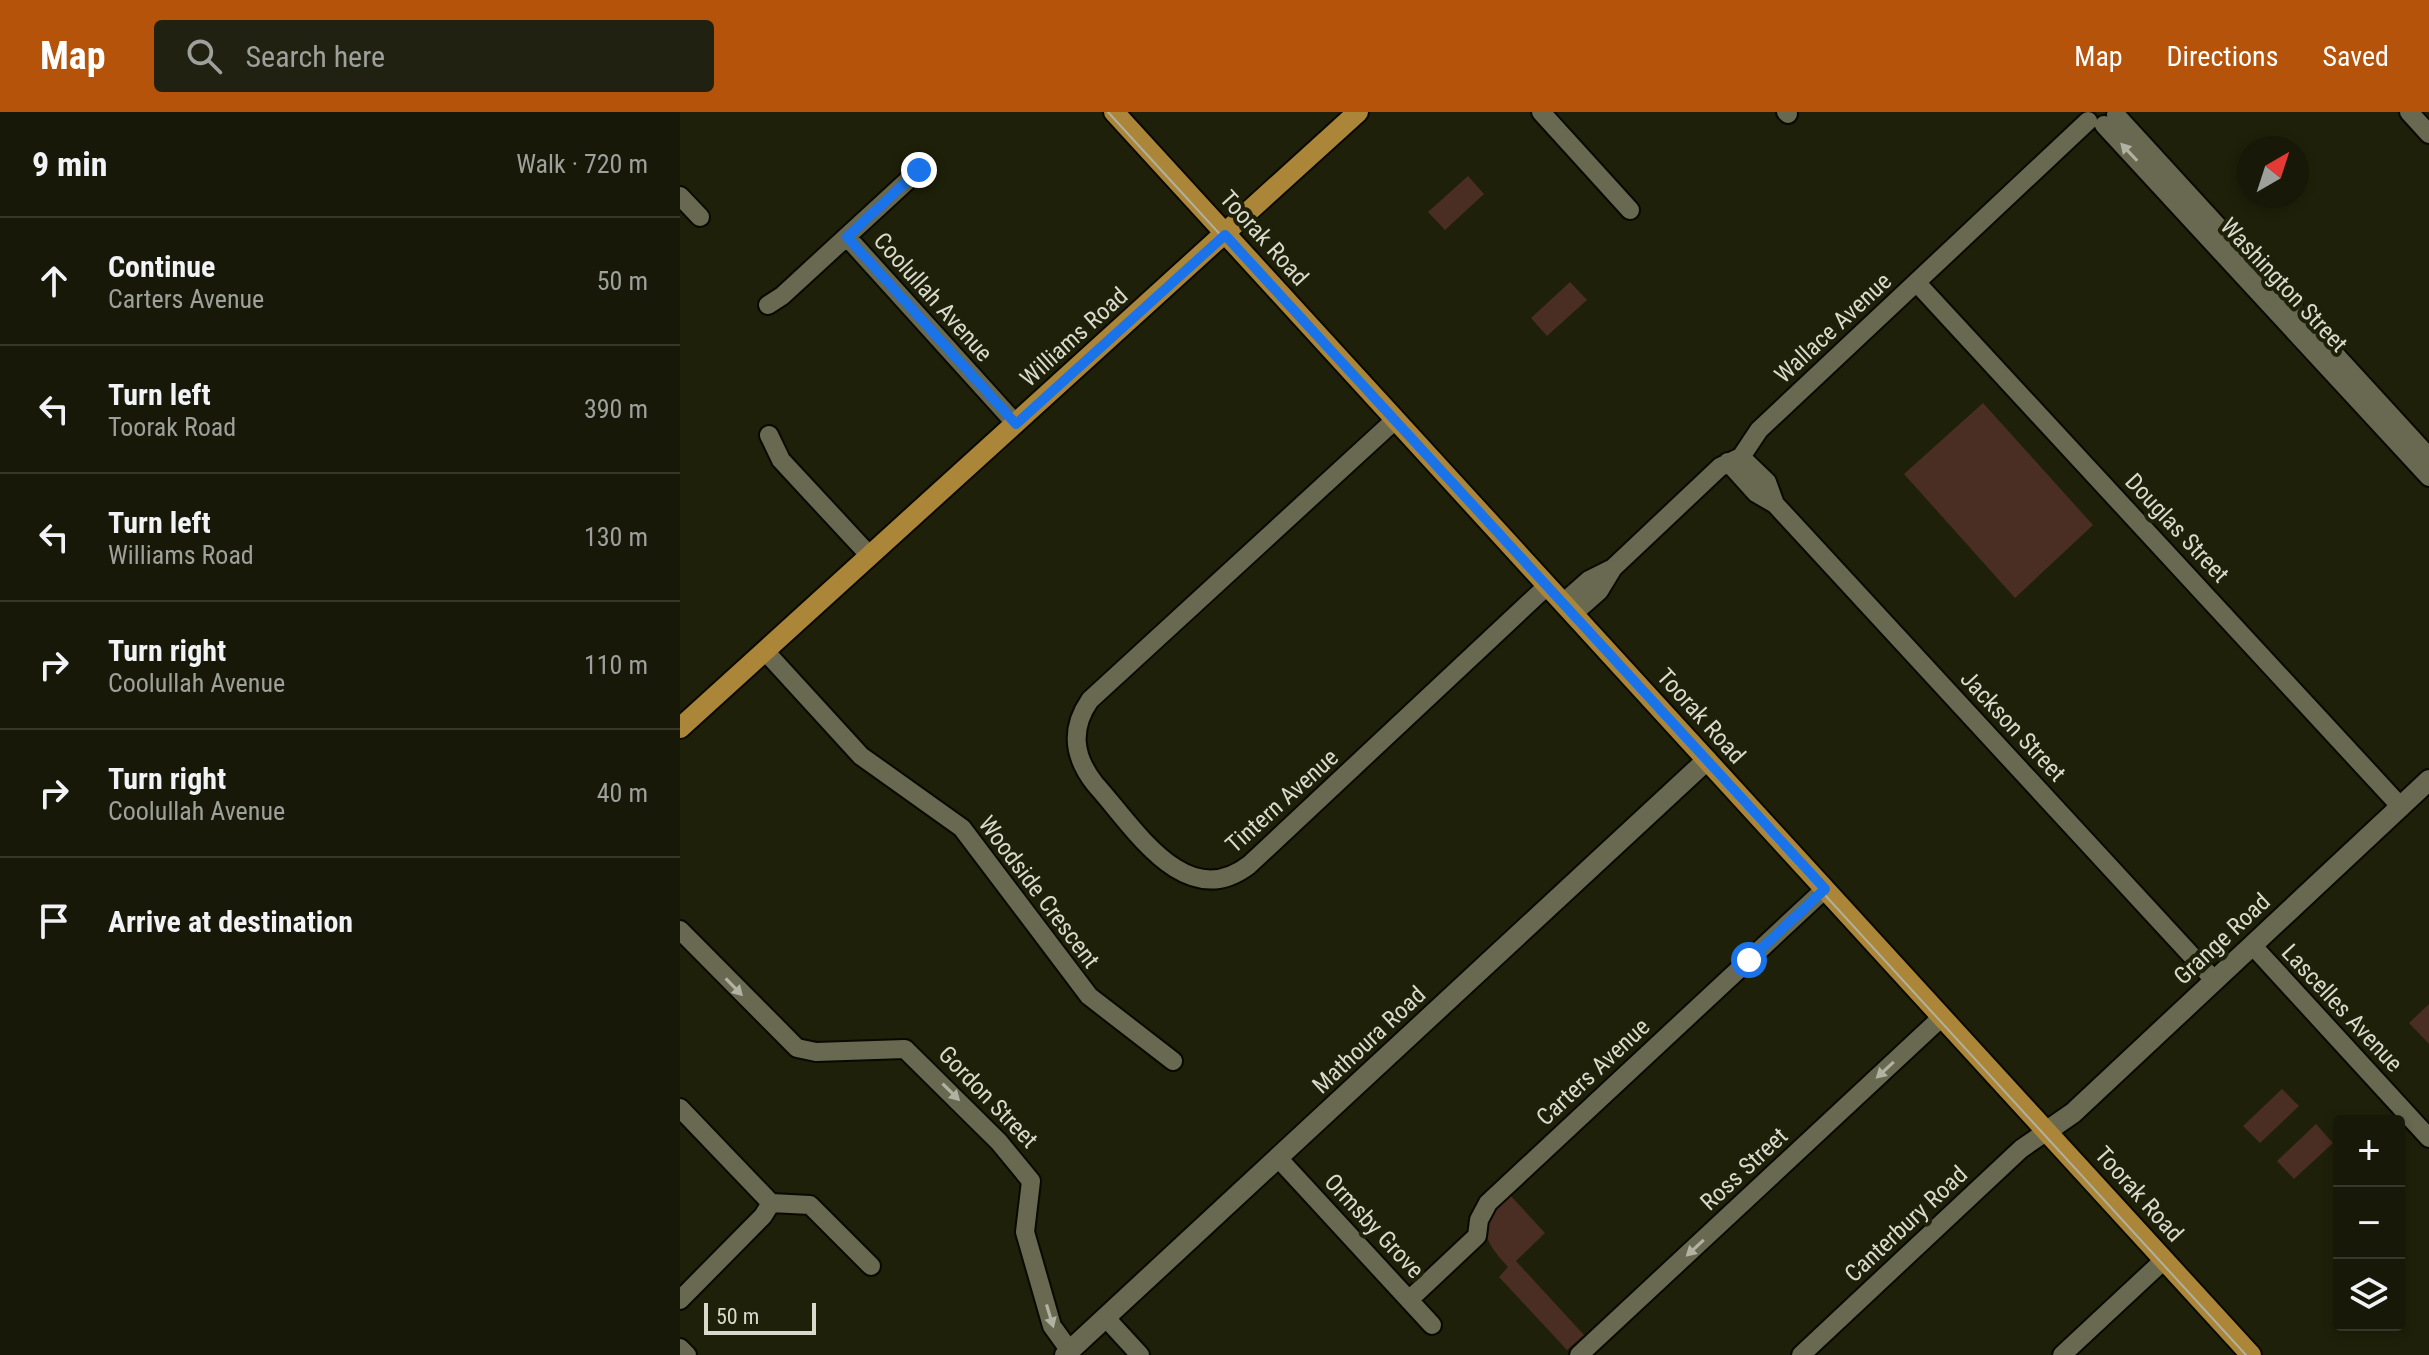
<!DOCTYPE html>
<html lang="en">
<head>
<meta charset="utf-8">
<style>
	:root { --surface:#171807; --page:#202111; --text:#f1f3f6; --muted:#9ea09b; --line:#363728; --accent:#b45309 }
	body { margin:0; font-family:"Roboto Condensed",sans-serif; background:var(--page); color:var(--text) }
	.controls { position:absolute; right:24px; bottom:24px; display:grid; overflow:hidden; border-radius:8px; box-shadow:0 4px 12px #0003 }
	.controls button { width:72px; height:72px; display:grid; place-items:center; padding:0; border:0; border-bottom:2px solid var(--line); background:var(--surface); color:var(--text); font:40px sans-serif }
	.compass { position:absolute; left:1557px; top:24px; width:72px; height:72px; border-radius:50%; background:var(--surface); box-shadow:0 4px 12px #0003; rotate:39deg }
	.scale { position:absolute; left:24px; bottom:20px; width:112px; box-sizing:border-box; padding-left:8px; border:4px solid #d9dacc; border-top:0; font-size:22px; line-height:28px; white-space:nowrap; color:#d9dacc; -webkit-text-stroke:6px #1f2009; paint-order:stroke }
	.stop { position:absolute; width:24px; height:24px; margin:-18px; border:6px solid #1a73e8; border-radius:50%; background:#fff }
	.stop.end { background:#1a73e8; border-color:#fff; box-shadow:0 2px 8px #0008 }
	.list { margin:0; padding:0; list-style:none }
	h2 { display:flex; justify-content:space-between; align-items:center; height:104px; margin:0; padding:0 32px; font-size:34px }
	h2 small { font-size:26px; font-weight:400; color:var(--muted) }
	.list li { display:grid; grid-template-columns:52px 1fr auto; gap:24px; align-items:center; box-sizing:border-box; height:128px; padding:0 32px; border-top:2px solid var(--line) }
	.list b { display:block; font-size:30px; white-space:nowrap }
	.list p { margin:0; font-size:26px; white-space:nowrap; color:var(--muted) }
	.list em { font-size:26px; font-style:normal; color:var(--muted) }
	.icon { flex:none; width:44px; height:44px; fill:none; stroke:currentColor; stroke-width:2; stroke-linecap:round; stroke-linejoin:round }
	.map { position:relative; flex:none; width:1749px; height:1243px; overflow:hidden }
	header { display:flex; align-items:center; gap:48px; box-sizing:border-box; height:112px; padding:0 40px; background:var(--accent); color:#fff }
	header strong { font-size:38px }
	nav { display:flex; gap:44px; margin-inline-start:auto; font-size:28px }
	.search { width:560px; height:72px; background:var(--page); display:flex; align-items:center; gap:20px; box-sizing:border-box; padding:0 28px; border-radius:8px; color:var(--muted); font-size:30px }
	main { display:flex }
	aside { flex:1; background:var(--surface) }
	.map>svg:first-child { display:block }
</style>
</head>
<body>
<header>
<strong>Map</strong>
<div class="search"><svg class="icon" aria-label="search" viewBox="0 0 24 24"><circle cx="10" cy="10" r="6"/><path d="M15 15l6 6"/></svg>Search here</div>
<nav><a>Map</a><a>Directions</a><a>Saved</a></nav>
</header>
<main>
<aside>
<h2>9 min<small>Walk · 720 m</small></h2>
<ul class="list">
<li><svg class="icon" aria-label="ahead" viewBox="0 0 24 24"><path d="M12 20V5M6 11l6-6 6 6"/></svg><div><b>Continue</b><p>Carters Avenue</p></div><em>50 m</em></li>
<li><svg class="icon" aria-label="left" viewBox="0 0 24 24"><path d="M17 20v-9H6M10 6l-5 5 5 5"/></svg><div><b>Turn left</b><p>Toorak Road</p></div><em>390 m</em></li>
<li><svg class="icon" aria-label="left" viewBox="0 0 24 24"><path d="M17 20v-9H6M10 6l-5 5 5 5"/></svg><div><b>Turn left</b><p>Williams Road</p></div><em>130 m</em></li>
<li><svg class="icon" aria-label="right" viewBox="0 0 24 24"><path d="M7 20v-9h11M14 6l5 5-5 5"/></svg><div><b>Turn right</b><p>Coolullah Avenue</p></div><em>110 m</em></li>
<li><svg class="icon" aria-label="right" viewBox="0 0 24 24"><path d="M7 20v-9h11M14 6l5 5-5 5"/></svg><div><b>Turn right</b><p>Coolullah Avenue</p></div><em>40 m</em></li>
<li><svg class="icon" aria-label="arrive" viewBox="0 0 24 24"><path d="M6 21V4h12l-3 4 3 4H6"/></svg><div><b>Arrive at destination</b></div></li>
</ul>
</aside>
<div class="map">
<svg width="1749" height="1243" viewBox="0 0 1749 1243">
	<rect width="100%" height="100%" fill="#1f2009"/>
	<path fill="#4a2d23" d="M788,64L804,82L765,118L748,100Z
		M890,170L907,188L867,224L851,206Z
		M1303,291L1413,413L1335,486L1224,362Z
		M1749,892V932L1729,911Z
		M1602,977L1619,994L1580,1031L1563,1014Z
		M1636,1012L1653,1031L1614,1067L1597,1049Z
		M830,1083L865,1121L836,1149L904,1223L887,1238L819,1165L828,1155C801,1126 796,1111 830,1083Z"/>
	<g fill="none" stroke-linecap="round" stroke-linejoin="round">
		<defs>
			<path id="street" d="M861,0L950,98
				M1106,0L1108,2
				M1729,0L1749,22
				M1436,3L1749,345
				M1424,13L1749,365
				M0,84L20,105
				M167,125L336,312
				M1237,171L1721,695
				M88,193L102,184L239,58
				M715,308L410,588C390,617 393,644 415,672C454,715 505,802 569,753L867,474
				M89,323L101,348L190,444
				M1061,345L1087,370L1095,392
				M1048,350L1076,381L1095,392L1535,869
				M883,491L909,468L933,456
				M893,502L919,479L933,456L1040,355L1061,345L1079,318L1408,9
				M85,539L181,644L282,716L409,884L493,949
				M0,818L117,936L136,940L225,937L319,1030L351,1069L345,1120L372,1214L390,1239
				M1573,834L1749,1026
				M0,996L91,1091L130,1093L191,1154
				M600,1048L752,1213
				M0,1188L83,1104L91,1091
				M729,1188L797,1124L799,1108L808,1091L1145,777
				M426,1206L460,1243
				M0,1236L7,1243
				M899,1243L1262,905
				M1121,1243L1341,1037L1367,1019
				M1382,1243L1484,1148"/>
			<path id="secondary" d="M1367,1019L1393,1001L1749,668
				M385,1243L1027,648"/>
			<path id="primary" d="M434,0L1571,1243
				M0,616L678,0"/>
		</defs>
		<use href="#street" stroke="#090900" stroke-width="22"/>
		<use href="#secondary" stroke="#090900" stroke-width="24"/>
		<use href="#primary" stroke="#090900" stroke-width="24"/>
		<use href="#street" stroke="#686950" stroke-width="18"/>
		<use href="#secondary" stroke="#686950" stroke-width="20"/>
		<use href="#primary" stroke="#ac8638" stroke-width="20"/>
		<path stroke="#b0b1a1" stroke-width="2" d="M428,0L1566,1243"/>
	</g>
	<defs><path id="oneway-solid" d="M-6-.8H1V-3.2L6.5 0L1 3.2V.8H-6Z" transform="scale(2)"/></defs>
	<g fill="#b1b2a1">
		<use href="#oneway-solid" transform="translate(1449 40) rotate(-133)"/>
		<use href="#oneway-solid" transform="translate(54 875) rotate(46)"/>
		<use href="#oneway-solid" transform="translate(1205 958) rotate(137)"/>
		<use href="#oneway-solid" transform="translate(271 980) rotate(45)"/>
		<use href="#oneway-solid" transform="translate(1015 1136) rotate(137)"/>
		<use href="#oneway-solid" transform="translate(370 1204) rotate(73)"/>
	</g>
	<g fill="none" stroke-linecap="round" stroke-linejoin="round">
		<path stroke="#1a73e8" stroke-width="10" d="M239,58L167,125L336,312L545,123L1145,777L1069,848"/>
	</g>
	<g text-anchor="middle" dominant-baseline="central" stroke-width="8" stroke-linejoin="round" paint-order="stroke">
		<g font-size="24" fill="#d9dacc" stroke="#1f2009">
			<text transform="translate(584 126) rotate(48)">Toorak Road</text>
			<text transform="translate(1604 173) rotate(47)">Washington Street</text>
			<text transform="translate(253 185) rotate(48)">Coolullah Avenue</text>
			<text transform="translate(1153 216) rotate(-43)">Wallace Avenue</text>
			<text transform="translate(394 225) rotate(-42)">Williams Road</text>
			<text transform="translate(1497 416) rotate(47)">Douglas Street</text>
			<text transform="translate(1021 604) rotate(48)">Toorak Road</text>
			<text transform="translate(1333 614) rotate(47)">Jackson Street</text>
			<text transform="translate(602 689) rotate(-42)">Tintern Avenue</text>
			<text transform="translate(359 780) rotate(53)">Woodside Crescent</text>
			<text transform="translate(1542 827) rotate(-43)">Grange Road</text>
			<text transform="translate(1662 896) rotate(47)">Lascelles Avenue</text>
			<text transform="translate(689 928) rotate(-43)">Mathoura Road</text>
			<text transform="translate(913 960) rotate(-43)">Carters Avenue</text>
			<text transform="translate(308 985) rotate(46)">Gordon Street</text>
			<text transform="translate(1064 1057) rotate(-43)">Ross Street</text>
			<text transform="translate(1459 1082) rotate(48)">Toorak Road</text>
			<text transform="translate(1226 1112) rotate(-43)">Canterbury Road</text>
			<text transform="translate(694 1114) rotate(47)">Ormsby Grove</text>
		</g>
	</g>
</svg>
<div class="controls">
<button>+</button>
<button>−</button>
<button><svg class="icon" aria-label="layers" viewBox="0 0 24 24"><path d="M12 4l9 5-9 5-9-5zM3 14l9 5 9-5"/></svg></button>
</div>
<svg class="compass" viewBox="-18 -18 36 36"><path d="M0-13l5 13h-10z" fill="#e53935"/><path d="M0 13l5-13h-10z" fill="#9ea09b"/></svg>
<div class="scale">50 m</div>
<div class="stop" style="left:1069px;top:848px"></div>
<div class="stop end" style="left:239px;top:58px"></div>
</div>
</main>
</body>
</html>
